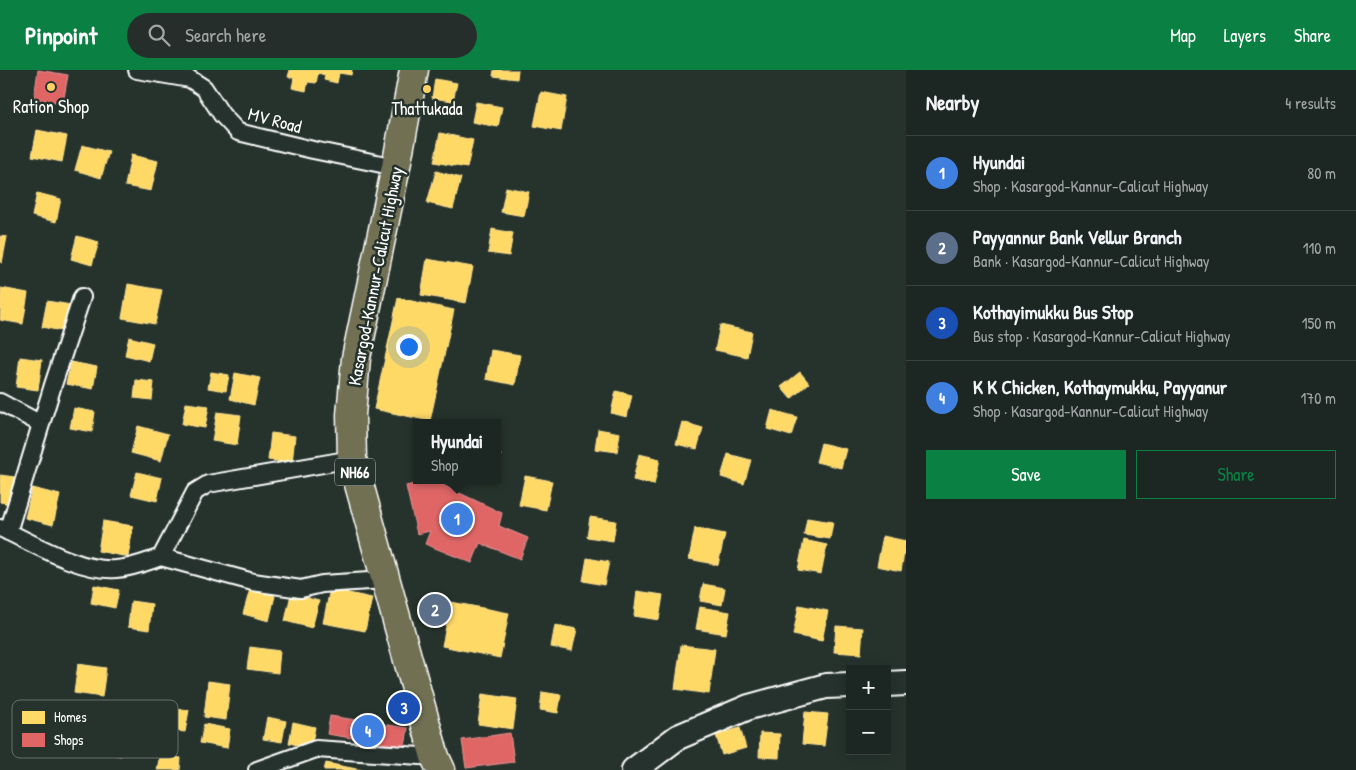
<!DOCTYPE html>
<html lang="en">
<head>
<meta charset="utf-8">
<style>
	:root { --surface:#1c2622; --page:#252e2a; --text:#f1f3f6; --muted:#a0a5a5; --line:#3a4340; --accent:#0b8043 }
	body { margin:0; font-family:"Patrick Hand",sans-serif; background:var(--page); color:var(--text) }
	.controls { position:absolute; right:15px; bottom:15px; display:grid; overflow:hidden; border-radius:0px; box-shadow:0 2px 12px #0003 }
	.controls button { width:45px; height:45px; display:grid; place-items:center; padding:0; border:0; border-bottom:1px solid var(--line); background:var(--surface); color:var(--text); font:25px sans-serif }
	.you { position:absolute; left:408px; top:276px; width:18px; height:18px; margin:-12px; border:4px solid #fff; border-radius:50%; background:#1a73e8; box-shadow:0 0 0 8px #1a73e833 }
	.badge { display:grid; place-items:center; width:32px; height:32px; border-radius:50%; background:var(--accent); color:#fff; font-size:16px; font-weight:700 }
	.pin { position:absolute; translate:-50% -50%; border:2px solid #fff; box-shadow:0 1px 5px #0006 }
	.popup { position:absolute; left:413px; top:349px; width:88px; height:65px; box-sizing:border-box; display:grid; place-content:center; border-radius:0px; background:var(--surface); filter:drop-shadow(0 1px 4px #0005); font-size:16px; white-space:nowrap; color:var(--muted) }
	.popup b { font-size:19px; color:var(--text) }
	.popup::after { content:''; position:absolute; left:50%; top:100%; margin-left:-10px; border:10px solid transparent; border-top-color:var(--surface) }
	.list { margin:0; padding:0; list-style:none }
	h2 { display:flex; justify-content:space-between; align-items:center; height:65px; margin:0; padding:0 20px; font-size:21px }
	h2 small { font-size:16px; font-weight:400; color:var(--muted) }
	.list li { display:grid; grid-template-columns:32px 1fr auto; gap:15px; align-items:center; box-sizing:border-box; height:75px; padding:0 20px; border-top:1px solid var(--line) }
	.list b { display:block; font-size:19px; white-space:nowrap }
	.list p { margin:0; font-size:16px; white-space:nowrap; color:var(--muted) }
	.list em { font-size:16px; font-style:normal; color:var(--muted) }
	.actions { display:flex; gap:10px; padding:15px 20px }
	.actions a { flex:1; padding:11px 0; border:1px solid var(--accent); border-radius:0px; text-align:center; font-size:18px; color:var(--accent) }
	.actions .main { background:var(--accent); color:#fff }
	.icon { flex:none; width:28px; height:28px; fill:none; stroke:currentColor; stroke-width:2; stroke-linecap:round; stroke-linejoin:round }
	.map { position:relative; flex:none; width:906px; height:700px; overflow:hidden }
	header { display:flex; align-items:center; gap:30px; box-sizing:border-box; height:70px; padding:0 25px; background:var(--accent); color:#fff }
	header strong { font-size:24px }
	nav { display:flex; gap:28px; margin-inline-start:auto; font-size:18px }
	.search { width:350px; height:45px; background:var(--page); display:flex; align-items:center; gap:12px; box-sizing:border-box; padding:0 18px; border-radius:28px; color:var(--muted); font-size:19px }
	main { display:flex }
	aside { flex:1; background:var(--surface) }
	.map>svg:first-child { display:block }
</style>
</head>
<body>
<header>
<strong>Pinpoint</strong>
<div class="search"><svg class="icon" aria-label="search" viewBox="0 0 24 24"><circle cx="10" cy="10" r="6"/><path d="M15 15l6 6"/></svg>Search here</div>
<nav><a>Map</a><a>Layers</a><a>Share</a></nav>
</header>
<main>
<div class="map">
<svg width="906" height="700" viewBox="0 0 906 700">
	<rect width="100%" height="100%" fill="#26332d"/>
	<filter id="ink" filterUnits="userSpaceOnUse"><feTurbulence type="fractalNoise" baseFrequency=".02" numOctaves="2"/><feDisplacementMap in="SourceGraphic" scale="10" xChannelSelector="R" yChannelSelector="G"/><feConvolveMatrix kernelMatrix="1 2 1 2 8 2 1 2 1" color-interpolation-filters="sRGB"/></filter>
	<g filter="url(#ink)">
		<path fill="#ffd966" stroke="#ffe494" d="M290,0H352L351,5L339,3L337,13L324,10L325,5L318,3L316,13L308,12L306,21L292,18L294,8L288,7Z
			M494,0H518L517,9L493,6Z
			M435,9L457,13L453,31L432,28Z
			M541,22L567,27L561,61L534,56Z
			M476,32L502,37L498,57L472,52Z
			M37,60L67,66L62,92L32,86Z
			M440,63L473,70L467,98L434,92Z
			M82,75L109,82L101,108L75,100Z
			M131,85L158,91L151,121L125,116Z
			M436,101L461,108L453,139L427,133Z
			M506,117L529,122L524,146L501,142Z
			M37,123L61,129L56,152L32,146Z
			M492,159L513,163L509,186L488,183Z
			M0,166L7,167L2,193L0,192Z
			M77,166L99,172L92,195L71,189Z
			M427,189L473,197L466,233L421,225Z
			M128,214L162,220L155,254L122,248Z
			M1,218L28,223L23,254L0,250Z
			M398,228L454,240L430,351L374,339Z
			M47,231L71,235L66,262L42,257Z
			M720,255L752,262L747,287L715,280Z
			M129,267L153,273L149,291L125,285Z
			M491,280L520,285L515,315L486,309Z
			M20,287L42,290L38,320L16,317Z
			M71,292L97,297L93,319L66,314Z
			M211,302L229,305L226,321L208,318Z
			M800,302L809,313L791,329L781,317Z
			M235,303L260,308L254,335L230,329Z
			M136,310L154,312L152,330L134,328Z
			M616,321L632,325L627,347L611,343Z
			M186,333L209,336L205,358L182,354Z
			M74,338L95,342L92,362L70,358Z
			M772,340L797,347L791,366L767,359Z
			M217,342L241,345L237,375L212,371Z
			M682,352L703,358L697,379L676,374Z
			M138,356L168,364L161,391L131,383Z
			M598,359L620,363L617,382L595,379Z
			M271,363L295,366L292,393L268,390Z
			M821,373L846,379L841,398L816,392Z
			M497,384L501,385L497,396Z
			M639,384L660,389L654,415L633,410Z
			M728,384L751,390L744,414L721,407Z
			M137,402L162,408L157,431L131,425Z
			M0,405L15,407L10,434L0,432Z
			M525,406L552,411L546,440L519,435Z
			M32,418L60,425L53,455L25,448Z
			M590,447L616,451L613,471L587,467Z
			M807,448L833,452L830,469L804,465Z
			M103,451L133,456L128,487L98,481Z
			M695,458L725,464L718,495L689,489Z
			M883,466L906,471L901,501L877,496Z
			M804,470L827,475L821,504L798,500Z
			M587,488L609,492L604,515L583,511Z
			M703,514L725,518L722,535L700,531Z
			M94,515L119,520L115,538L91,533Z
			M250,519L275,526L269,551L243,544Z
			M330,519L372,528L365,561L323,553Z
			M637,521L663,525L659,550L634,546Z
			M291,524L319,531L312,558L285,551Z
			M131,531L152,534L149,560L128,557Z
			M451,532L509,543L500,588L442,576Z
			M799,535L828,541L822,571L793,565Z
			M700,537L730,542L726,564L696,559Z
			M555,555L577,559L572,581L551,577Z
			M836,556L863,558L861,584L834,582Z
			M681,575L715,579L709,624L675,619Z
			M250,577L280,581L278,603L247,599Z
			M78,594L106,598L102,627L74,623Z
			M208,611L230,614L226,650L204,647Z
			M542,622L561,625L558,643L540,640Z
			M482,624L517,629L513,659L478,654Z
			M166,637L189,640L185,662L163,659Z
			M805,642L828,644L824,676L802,674Z
			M267,647L286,651L282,672L263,669Z
			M293,652L315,657L311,678L289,673Z
			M103,654L126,658L121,686L98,681Z
			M204,654L230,659L227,678L200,673Z
			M740,658L746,678L722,685L716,665Z
			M135,663L154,666L151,682L132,679Z
			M760,663L780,664L779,688L759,687Z
			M160,684L181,688L180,700H157Z
			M326,693L362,700H324Z"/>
		<path fill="#e06666" stroke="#e99494" d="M38,0L68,5L63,33L34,29Z
			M432,410L502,443L499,456L528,468L520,489L480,473L472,493L425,474L430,461L417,464L406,416Z
			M330,646L408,658L405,677L327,664Z
			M510,663L514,692L466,698L462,670Z"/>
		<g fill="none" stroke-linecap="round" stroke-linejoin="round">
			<defs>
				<path id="street" d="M137,0L190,9L204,18L222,45L238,62L313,80L396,97
					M0,332L41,354
					M0,458C33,473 80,502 116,499C132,498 146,492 161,487L195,422L208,414L352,389
					M8,462L53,315L82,227
					M161,487L253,512L301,519L322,514L385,510
					M257,700L316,679L435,687"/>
				<path id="secondary" d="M887,614L906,613
					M634,700L678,667L749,637L826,616L850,615"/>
				<path id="highway" d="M414,0L396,97L356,288L351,345L352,389L435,687L441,700"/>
			</defs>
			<use href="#street" stroke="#fff" stroke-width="20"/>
			<use href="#secondary" stroke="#fff" stroke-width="28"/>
			<use href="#highway" stroke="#fff" stroke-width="31"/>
			<use href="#street" stroke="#26332d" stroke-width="16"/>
			<use href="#secondary" stroke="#26332d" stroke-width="24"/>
			<use href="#highway" stroke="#716f52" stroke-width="28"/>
		</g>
	</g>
	<g fill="#ffd166" stroke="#26332d" stroke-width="2">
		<circle cx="51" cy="17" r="5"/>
		<circle cx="427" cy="19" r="5"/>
	</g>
	<g text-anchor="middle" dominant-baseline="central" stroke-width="5" stroke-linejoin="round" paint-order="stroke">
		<rect fill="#26332d" stroke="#bec2c0" stroke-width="1" x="335" y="388.5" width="40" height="27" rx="4"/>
		<g font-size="16" font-weight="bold" fill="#fff">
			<text x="355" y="402">NH66</text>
		</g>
		<g font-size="18" fill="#fff" stroke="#26332d">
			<text x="51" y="36">Ration Shop</text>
			<text x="427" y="38">Thattukada</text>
		</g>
		<g font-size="18" fill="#fff" stroke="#26332d">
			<text transform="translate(275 50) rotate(15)">MV Road</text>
			<text transform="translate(375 206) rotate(-79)">Kasargod-Kannur-Calicut Highway</text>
		</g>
	</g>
	<rect x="12" y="630" width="166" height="58" rx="8" fill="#26332d" stroke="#67706c" stroke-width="1"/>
	<rect x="22" y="641" width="23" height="13" fill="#ffd966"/>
	<rect x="22" y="663" width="23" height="14" fill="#e06666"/>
	<g font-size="14" fill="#fff">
		<text x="54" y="652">Homes</text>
		<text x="54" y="675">Shops</text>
	</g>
</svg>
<div class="controls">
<button>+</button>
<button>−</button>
</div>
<div class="you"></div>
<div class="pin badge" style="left:457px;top:449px;background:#3f7fe0">1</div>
<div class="popup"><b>Hyundai</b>Shop</div>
<div class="pin badge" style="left:435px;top:540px;background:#5c6f8a">2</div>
<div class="pin badge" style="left:404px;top:638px;background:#1a4fb4">3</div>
<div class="pin badge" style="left:368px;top:661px;background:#3f7fe0">4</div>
</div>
<aside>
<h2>Nearby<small>4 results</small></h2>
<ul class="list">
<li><span class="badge" style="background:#3f7fe0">1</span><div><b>Hyundai</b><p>Shop · Kasargod-Kannur-Calicut Highway</p></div><em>80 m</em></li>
<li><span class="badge" style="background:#5c6f8a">2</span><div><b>Payyannur Bank Vellur Branch</b><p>Bank · Kasargod-Kannur-Calicut Highway</p></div><em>110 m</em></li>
<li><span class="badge" style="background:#1a4fb4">3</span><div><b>Kothayimukku Bus Stop</b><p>Bus stop · Kasargod-Kannur-Calicut Highway</p></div><em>150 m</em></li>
<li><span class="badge" style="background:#3f7fe0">4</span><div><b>K K Chicken, Kothaymukku, Payyanur</b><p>Shop · Kasargod-Kannur-Calicut Highway</p></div><em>170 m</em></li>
</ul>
<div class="actions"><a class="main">Save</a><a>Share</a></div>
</aside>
</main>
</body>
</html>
